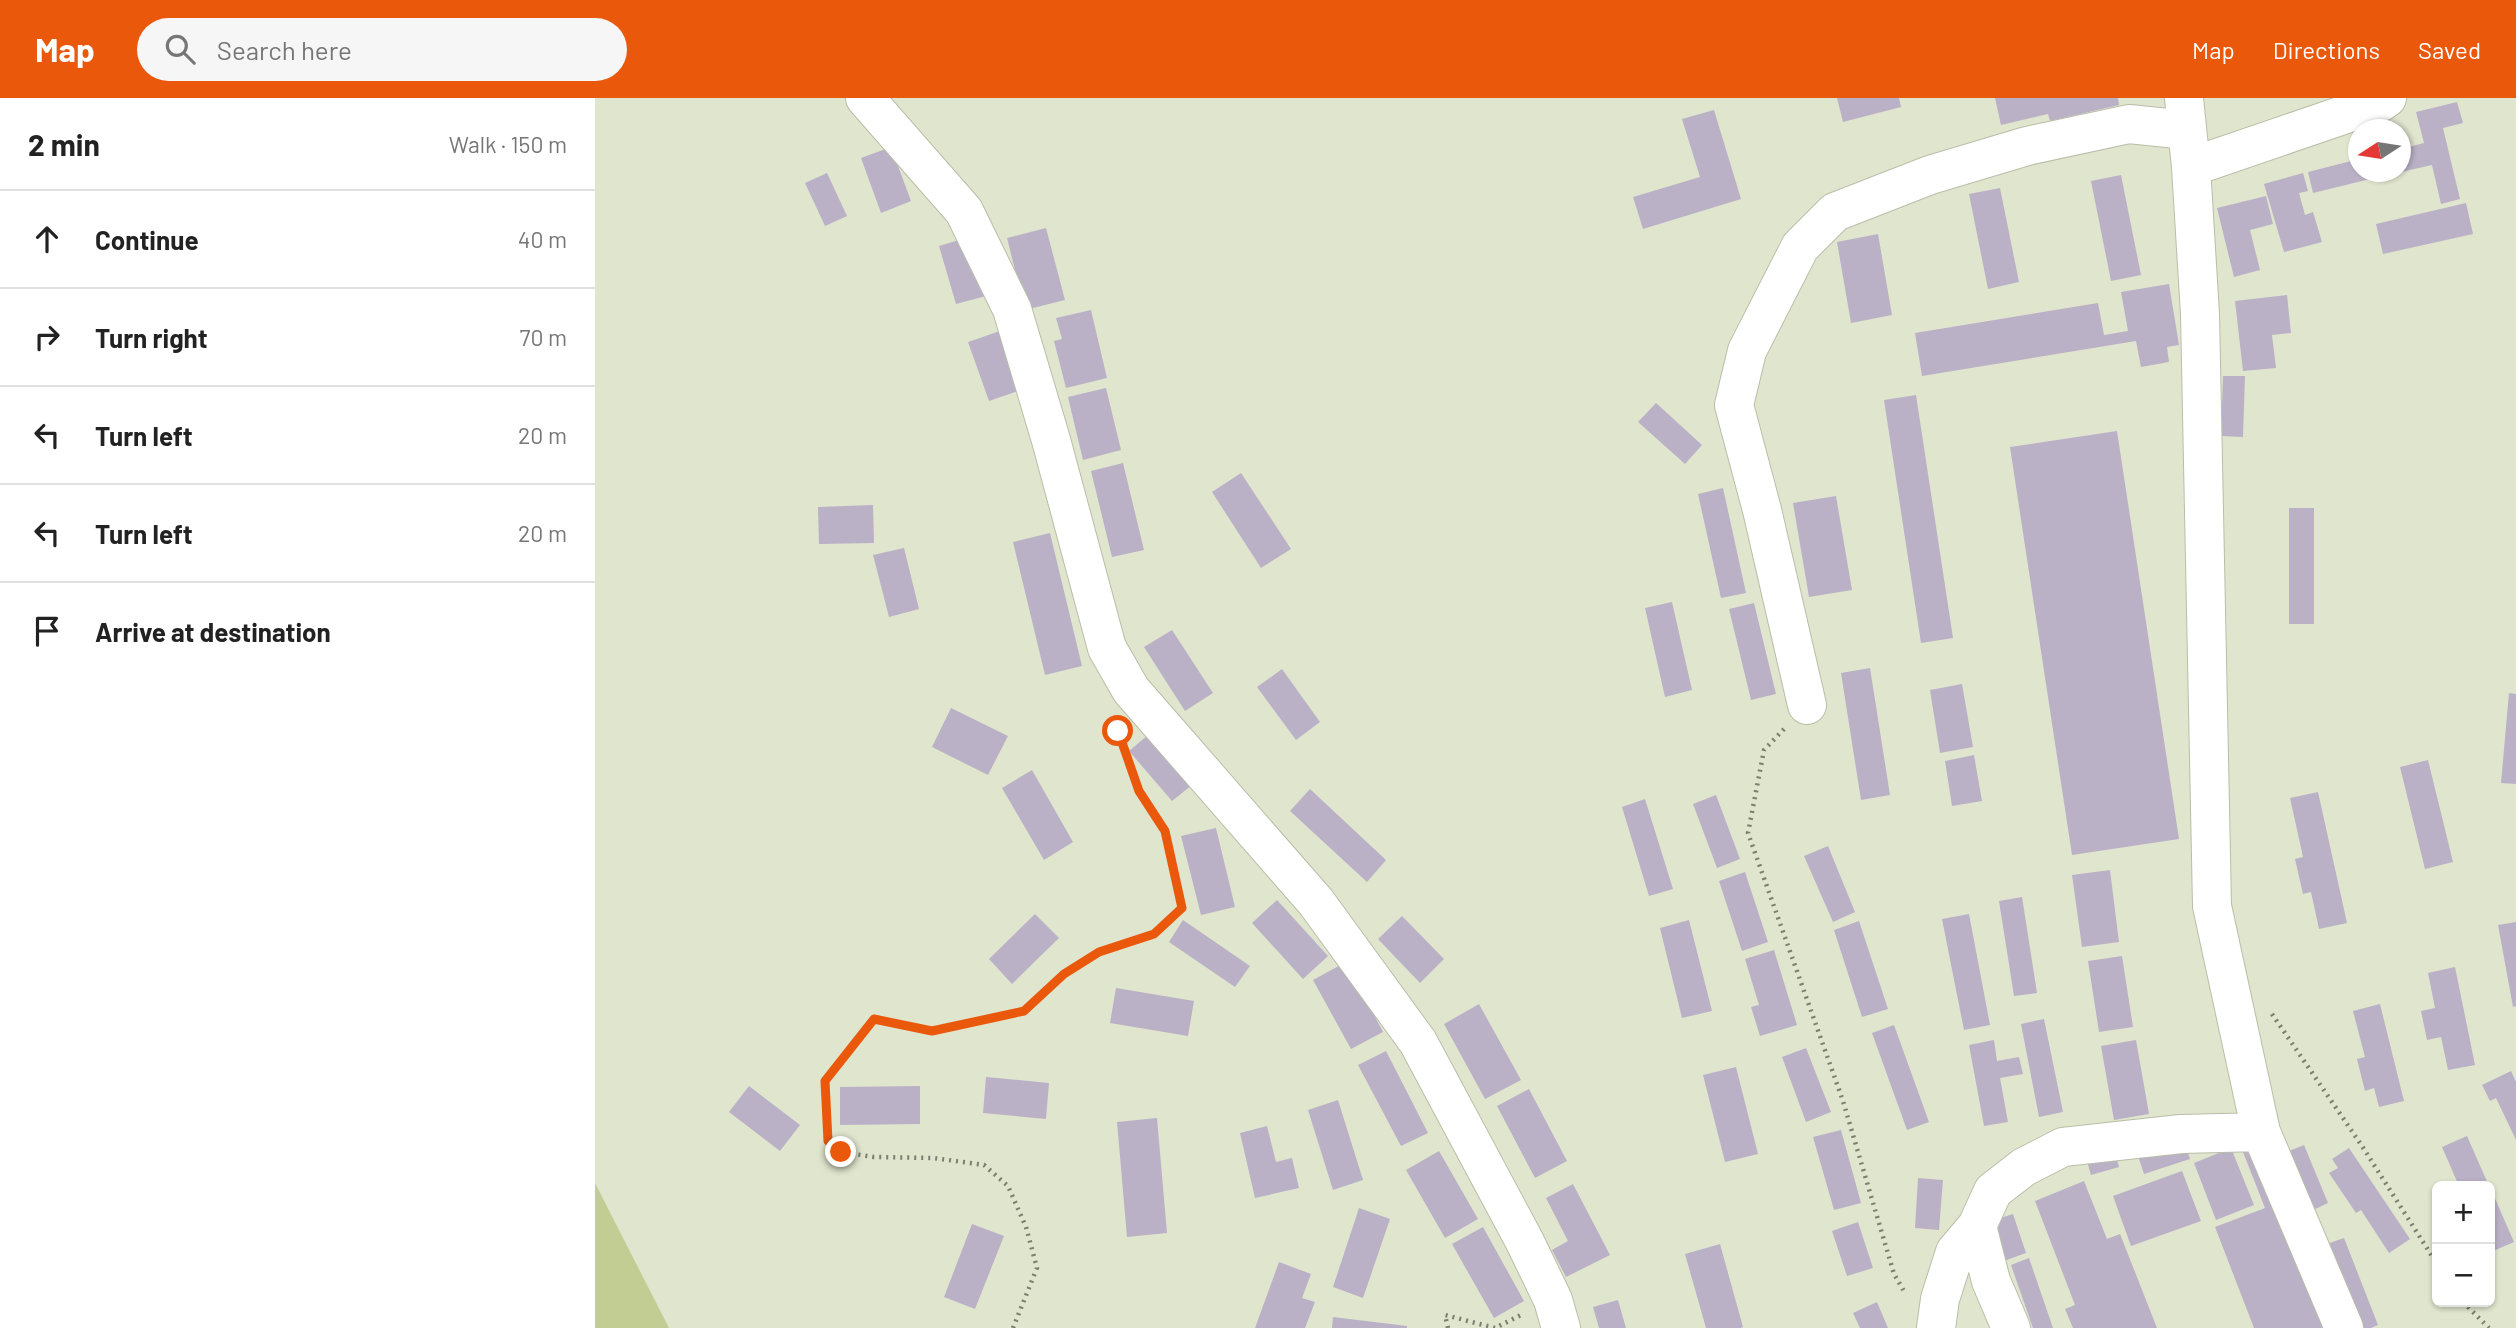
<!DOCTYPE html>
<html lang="en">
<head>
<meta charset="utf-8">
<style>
	:root { --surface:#fff; --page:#f6f6f6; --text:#222; --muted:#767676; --line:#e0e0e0; --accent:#ea580c }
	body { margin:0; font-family:Barlow,sans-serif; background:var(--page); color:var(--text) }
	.controls { position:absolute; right:21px; bottom:21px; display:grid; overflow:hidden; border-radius:10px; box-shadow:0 2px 5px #0004 }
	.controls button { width:63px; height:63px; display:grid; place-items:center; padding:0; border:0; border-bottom:2px solid var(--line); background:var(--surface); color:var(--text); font:35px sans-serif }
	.compass { position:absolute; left:1753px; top:21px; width:63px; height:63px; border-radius:50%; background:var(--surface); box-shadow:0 2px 5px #0004; rotate:258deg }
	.stop { position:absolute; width:21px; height:21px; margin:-16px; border:5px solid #ea580c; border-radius:50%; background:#fff }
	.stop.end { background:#ea580c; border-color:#fff; box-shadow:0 2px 7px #0008 }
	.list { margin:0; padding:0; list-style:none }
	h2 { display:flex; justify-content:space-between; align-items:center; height:91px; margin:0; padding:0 28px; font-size:30px }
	h2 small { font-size:23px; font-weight:400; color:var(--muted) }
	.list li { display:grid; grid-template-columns:46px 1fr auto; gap:21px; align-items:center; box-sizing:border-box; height:98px; padding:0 28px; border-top:2px solid var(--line) }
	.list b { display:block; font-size:26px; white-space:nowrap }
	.list em { font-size:23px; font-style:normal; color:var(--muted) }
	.icon { flex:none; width:38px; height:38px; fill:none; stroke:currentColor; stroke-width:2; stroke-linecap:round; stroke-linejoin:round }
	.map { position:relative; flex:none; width:1921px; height:1230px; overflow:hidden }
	header { display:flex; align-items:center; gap:42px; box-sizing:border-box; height:98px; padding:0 35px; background:var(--accent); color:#fff }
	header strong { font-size:33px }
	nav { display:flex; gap:38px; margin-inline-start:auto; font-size:24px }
	.search { width:490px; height:63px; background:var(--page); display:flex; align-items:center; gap:18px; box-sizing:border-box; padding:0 24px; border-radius:38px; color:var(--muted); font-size:26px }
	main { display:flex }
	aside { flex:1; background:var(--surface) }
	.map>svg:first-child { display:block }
</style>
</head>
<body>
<header>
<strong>Map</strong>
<div class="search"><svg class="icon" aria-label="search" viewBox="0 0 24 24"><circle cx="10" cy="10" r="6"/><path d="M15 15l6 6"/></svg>Search here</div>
<nav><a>Map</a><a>Directions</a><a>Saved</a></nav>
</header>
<main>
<aside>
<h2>2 min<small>Walk · 150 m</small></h2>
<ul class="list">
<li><svg class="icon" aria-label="ahead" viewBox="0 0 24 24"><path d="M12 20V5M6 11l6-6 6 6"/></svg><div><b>Continue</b></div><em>40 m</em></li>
<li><svg class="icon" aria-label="right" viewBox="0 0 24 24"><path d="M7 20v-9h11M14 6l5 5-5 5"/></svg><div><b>Turn right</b></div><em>70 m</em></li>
<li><svg class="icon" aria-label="left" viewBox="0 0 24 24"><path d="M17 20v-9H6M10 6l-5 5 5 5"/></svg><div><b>Turn left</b></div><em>20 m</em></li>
<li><svg class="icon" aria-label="left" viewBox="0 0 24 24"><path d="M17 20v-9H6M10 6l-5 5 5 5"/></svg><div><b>Turn left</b></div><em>20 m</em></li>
<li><svg class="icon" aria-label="arrive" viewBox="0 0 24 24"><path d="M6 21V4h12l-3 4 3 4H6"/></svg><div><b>Arrive at destination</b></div></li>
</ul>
</aside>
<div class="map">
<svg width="1921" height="1230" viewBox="0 0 1921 1230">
	<rect width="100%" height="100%" fill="#e0e5ce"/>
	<path fill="#c2cd93" d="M0,1085L74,1230H0Z"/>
	<path fill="#bab1c7" d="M1242,0H1304L1306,9L1248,24Z
		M1400,0H1523L1524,7L1455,23L1453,16L1406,27Z
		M1862,4L1868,25L1848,30L1865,101L1846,106L1837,67L1806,74V51L1829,45L1821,14Z
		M1119,12L1146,101L1048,131L1038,99L1105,79L1087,21Z
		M296,49L316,103L286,115L266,60Z
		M1764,61V74H1804L1718,95L1713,74Z
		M232,75L252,118L230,128L210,85Z
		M1708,75L1713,93L1704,95L1710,117L1718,114L1727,144L1689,154L1669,86Z
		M1526,77L1546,177L1516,183L1496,83Z
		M1405,90L1424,184L1393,191L1374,96Z
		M1671,98L1678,126L1655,132L1665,172L1639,179L1622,110Z
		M1871,105L1878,136L1788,156L1781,126Z
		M451,130L470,202L430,212L412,140Z
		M1283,136L1297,217L1256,225L1242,144Z
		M374,139L391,198L361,206L344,148Z
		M1574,186L1584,247L1572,249L1574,264L1546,269L1541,243L1327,278L1320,235L1503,205L1509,237L1533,233L1526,194Z
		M1692,197L1696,235L1677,237L1681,270L1648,273L1640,203Z
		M496,212L512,280L471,290L459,243L467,241L461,220Z
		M405,233L426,292L394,303L373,244Z
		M1628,278H1650L1648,339L1626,338Z
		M511,290L526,352L488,362L473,299Z
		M1321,297L1358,540L1326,545L1289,302Z
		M1061,305L1107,347L1090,366L1043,324Z
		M1522,333L1584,741L1477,757L1415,349Z
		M528,365L549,452L517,459L496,373Z
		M646,375L696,451L666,470L617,394Z
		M1128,390L1151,495L1126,500L1103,396Z
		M1241,398L1257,492L1214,499L1198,405Z
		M278,407L279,445L224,446L223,409Z
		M1694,410H1719V526H1694Z
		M455,435L487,568L450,577L418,444Z
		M309,450L324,511L294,519L278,457Z
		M1077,504L1097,592L1070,599L1050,510Z
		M1159,505L1181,596L1156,602L1134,511Z
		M577,532L618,595L590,613L549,549Z
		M1275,570L1295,697L1266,702L1246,575Z
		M687,571L725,624L701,642L662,589Z
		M1367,586L1378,649L1345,655L1335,592Z
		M1914,595L1921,596V686L1906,685Z
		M356,610L413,638L393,677L337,649Z
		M559,632L602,683L577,703L534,653Z
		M1379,657L1387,703L1357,708L1350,663Z
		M1833,662L1858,764L1830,771L1805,669Z
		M437,672L478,744L449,762L407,690Z
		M715,691L791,762L772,784L695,713Z
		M1723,694L1752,825L1724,831L1716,794L1708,796L1700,761L1708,759L1695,700Z
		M1121,697L1145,761L1122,770L1098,706Z
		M1050,701L1078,791L1054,798L1027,709Z
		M621,730L640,809L606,817L586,738Z
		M1233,748L1260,814L1238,824L1209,758Z
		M1515,772L1524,844L1487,849L1477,777Z
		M1150,774L1173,844L1147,853L1124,783Z
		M1427,799L1442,895L1419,898L1404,803Z
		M682,802L733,858L708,881L657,825Z
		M440,816L464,840L417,886L394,861Z
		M1374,816L1395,927L1369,932L1347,821Z
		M807,818L849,861L825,885L783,841Z
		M588,822L655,868L640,889L574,844Z
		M1094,822L1117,913L1087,920L1065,830Z
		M1264,823L1293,911L1267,919L1239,832Z
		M1921,824V908L1918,909L1903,827Z
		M1179,852L1202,927L1165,938L1156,909L1164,907L1150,861Z
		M1527,858L1538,929L1504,934L1493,863Z
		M751,864L788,934L756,951L718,882Z
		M1860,869L1880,967L1853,972L1846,939L1832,942L1826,913L1840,910L1833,875Z
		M521,890L599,903L593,938L515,925Z
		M884,906L926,982L890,1001L849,926Z
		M1785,906L1809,1003L1784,1009L1779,990L1770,993L1762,961L1770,959L1758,913Z
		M1449,921L1468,1014L1444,1019L1426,926Z
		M1299,927L1334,1024L1312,1032L1277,935Z
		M1399,942L1402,963L1424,959L1428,976L1405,980L1413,1024L1389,1028L1374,947Z
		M1541,942L1554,1016L1519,1022L1506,948Z
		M1211,950L1236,1014L1211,1024L1187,959Z
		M791,953L833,1035L806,1048L763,967Z
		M1141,969L1163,1056L1130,1064L1108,977Z
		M1916,973L1921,984V1042L1901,1000L1895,1003L1887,987Z
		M391,979L454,985L451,1021L388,1015Z
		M154,988L205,1027L185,1053L134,1014Z
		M325,988V1026L245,1027V989Z
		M934,991L972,1063L940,1080L902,1008Z
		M743,1002L768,1082L738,1092L713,1012Z
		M562,1020L572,1135L532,1139L522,1024Z
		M672,1028L681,1064L697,1060L704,1090L660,1100L645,1035Z
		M1246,1032L1266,1105L1239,1112L1218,1039Z
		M1587,1037L1595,1061L1549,1076L1541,1052Z
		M1872,1038L1894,1088H1864L1847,1049Z
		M1665,1041L1738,1230H1659L1620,1129L1670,1110L1646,1049Z
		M1709,1047L1733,1105L1714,1114L1689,1055Z
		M1518,1048L1524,1069L1496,1077L1490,1056Z
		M1636,1050L1659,1107L1621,1122L1599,1065Z
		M1754,1050L1815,1141L1794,1155L1766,1112L1761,1115L1734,1075L1743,1070L1737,1061Z
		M844,1053L883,1121L850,1140L811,1072Z
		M1587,1073L1606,1123L1536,1148L1518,1098Z
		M1323,1080L1348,1082L1344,1132L1320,1130Z
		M1489,1083L1512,1141L1525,1136L1562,1230H1478L1470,1211L1480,1207L1440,1103Z
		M978,1086L1015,1157L971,1179L957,1152L973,1143L951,1100Z
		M1895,1089L1919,1144L1896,1154L1895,1151Z
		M764,1110L795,1121L768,1200L738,1189Z
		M1418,1116L1431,1155L1406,1164L1393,1124Z
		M1263,1124L1278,1170L1252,1178L1237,1133Z
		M377,1126L409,1138L380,1211L349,1199Z
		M888,1129L929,1203L899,1220L857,1146Z
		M1749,1140L1783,1227L1776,1230H1766L1729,1147Z
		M1125,1146L1148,1229L1146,1230H1111L1090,1156Z
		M1434,1160L1458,1230H1438L1416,1167Z
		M684,1164L716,1176L707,1200L720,1204L710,1230H660Z
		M1023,1202L1031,1230H1004L998,1209Z
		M1282,1204L1293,1230H1265L1258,1215Z
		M738,1219L812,1228V1230H737Z"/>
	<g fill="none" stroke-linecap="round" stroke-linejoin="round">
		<defs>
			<path id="minor" d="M270,0L369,113L417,211L456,342L512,550L536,592L721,804L823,944L930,1144L958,1202L966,1230
				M1589,0L1596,69L1605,216L1617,808L1666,1034L1749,1230
				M1596,69L1786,4L1792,0
				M1212,607L1167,412L1139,307L1152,253L1205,149L1240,114L1335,77L1432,48L1534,26L1592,32
				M1382,1128L1396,1183L1416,1230
				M1341,1230L1345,1201L1360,1154L1382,1128L1398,1093L1429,1069L1468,1049L1586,1036L1666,1034"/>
		</defs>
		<use href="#minor" stroke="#b9bea8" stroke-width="40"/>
		<path stroke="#7b7f6f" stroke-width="4.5" stroke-dasharray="2 5" stroke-linecap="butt" d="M1189,631L1169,652L1153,735L1248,1003L1299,1176L1310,1195
			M1677,916L1767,1048L1842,1166
			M1868,1204L1894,1230
			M418,1230L442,1170L431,1129L413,1088L389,1067L339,1060L279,1059L246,1054L233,1043L230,983L279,921L337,933L429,913L469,876L504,854L559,836L587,810L570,733L544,693L522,632
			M853,1230L850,1217L900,1230L926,1217"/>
		<use href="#minor" stroke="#fff" stroke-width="38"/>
	</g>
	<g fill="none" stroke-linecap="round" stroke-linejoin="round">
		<path stroke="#ea580c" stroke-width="9" d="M246,1054L233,1043L230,983L279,921L337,933L429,913L469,876L504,854L559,836L587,810L570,733L544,693L523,633"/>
	</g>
</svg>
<div class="controls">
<button>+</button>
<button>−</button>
</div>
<svg class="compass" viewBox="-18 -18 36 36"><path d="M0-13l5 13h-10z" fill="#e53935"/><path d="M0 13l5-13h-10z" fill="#767676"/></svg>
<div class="stop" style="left:523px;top:633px"></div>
<div class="stop end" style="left:246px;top:1054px"></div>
</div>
</main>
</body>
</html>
